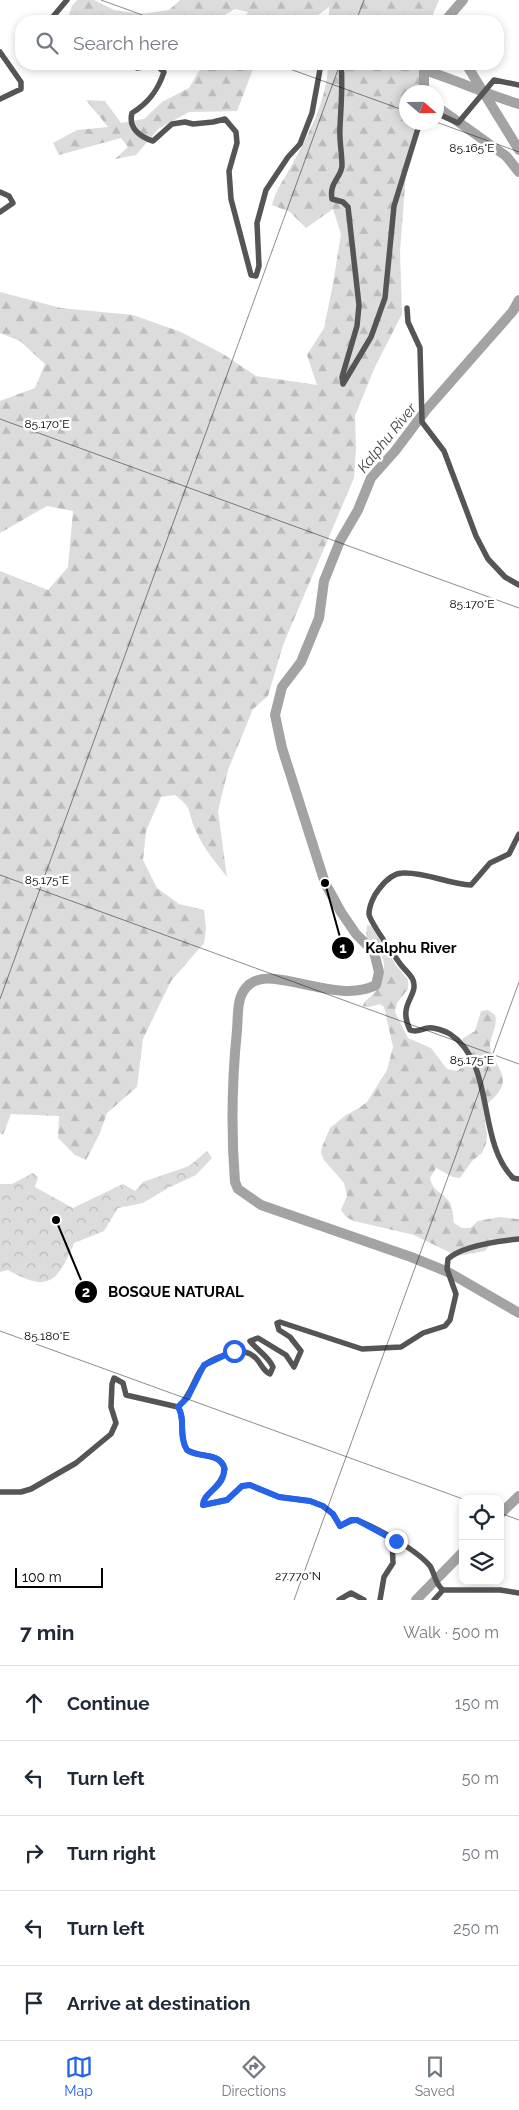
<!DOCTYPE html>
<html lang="en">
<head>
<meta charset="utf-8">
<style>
	:root { --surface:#fff; --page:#f6f6f7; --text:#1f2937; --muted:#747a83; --line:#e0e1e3; --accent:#2563eb }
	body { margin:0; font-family:Raleway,sans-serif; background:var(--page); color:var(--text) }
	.controls { position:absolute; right:15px; bottom:15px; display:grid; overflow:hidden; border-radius:10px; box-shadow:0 2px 8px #0003 }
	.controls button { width:45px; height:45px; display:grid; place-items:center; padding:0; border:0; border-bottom:1px solid var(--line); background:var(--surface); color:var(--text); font:25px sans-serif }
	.compass { position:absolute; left:399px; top:85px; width:45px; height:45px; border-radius:50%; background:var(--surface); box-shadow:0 2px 8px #0003; rotate:110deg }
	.scale { position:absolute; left:15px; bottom:12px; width:88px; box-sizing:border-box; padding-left:5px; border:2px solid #000; border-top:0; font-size:14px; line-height:18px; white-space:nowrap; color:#000; -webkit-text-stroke:4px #fff; paint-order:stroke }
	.stop { position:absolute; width:15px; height:15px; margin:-11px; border:4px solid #2563eb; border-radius:50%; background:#fff }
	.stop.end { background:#2563eb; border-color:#fff; box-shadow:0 1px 5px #0008 }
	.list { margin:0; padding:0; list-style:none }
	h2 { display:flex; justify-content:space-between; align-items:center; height:65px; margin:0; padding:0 20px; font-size:21px }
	h2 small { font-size:16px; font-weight:400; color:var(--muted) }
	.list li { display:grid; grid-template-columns:32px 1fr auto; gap:15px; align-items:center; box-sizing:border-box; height:75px; padding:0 20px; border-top:1px solid var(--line) }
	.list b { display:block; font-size:19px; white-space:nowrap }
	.list em { font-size:16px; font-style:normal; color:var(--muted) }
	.icon { flex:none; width:28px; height:28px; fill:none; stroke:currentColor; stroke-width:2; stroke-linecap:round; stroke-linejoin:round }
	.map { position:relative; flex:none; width:519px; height:1600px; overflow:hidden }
	.search { position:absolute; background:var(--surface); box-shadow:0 2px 8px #0003; left:15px; right:15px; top:15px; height:55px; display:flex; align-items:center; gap:12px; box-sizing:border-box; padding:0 18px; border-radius:20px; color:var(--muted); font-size:19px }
	.sheet { height:440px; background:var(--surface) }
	nav { display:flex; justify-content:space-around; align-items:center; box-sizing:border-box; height:70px; border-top:1px solid var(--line); background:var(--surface); font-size:14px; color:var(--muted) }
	nav a { display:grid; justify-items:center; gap:2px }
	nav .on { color:var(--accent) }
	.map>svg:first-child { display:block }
</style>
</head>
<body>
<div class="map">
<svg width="519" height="1600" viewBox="0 0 519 1600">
	<defs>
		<pattern id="forest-firs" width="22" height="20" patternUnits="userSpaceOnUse" patternTransform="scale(1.25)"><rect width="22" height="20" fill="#dcdcdc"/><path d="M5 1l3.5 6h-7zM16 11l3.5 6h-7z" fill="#bbb"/></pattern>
		<pattern id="park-crowns" width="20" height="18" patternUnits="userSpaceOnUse" patternTransform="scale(1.25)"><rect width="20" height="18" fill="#dcdcdc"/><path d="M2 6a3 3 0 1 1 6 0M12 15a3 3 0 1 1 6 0" fill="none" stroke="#bbb"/></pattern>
	</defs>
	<rect width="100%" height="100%" fill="#fff"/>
	<path fill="url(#forest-firs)" d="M77,0H94L114,10L141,14L169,10L180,0H439L430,21H329V7L310,21H242L248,12L235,9L214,21H67L72,6Z
		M207,64H255L237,111L189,112L158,129L136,155L115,159L128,147L121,138L59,155L53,143L77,130L108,127L86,100L105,101L121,123L144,119L162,102L189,88L199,71Z
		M328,64H419V92H406V122L419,123L406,173L400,251L402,314L374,369L355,416L356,448L354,478L283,645L268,696L253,709L228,770L218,811L227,877C216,863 203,848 196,831C187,812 194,809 175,795L161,797L146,831L143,860L157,888L179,904L204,910L206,928L204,943L171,981L143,1039L137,1087L107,1113L100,1133L86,1160L75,1155L58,1138L59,1116L11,1114L3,1135L0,1133V571L48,590L68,567L73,511L47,506L0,533V401L35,388L45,364L20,341L0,333V292L61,308L133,315L181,332L223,354L256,376L317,385L307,355L324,328L333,284L341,234L333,209L306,228L290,212L272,205C276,189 282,183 289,170C306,140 328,99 328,64Z
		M367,925L371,926L396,965L408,980V989L397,1003L395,1012L408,1038L431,1048L447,1069L457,1071C468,1065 468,1049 462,1039L475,1031L481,1011L488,1010L495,1015C498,1026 491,1034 490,1045C489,1060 509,1072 501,1088C497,1097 489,1101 483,1109L487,1135L486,1144L482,1153L472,1161L460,1178L453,1177L436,1168L430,1178C433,1193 444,1192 450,1203C453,1209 453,1216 454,1223L462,1228H470L478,1221L499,1217L519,1219V1237L493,1241L485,1251L457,1256L414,1235L354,1221L346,1217L341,1210L347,1196L344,1183L324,1160L321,1153L322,1147L330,1128L346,1115L359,1108L367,1102L387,1070L393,1047L384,1007L380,1004L369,1007L363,1006C364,1000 369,999 373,994C380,988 387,969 383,960C381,952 371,944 366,937Z"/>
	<path fill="url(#park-crowns)" d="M207,1151L212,1158L196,1175L168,1188L143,1203L118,1208L104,1231L74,1243C58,1282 48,1293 8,1270L0,1272V1184H12L33,1173L38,1177L35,1187L73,1208L123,1184L135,1191L143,1182L189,1166Z"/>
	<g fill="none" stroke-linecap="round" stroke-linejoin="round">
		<path stroke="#a3a3a3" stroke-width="10" d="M445,21L463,0
			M466,64L519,150
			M424,70C456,80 486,94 519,104
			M424,92V70L427,64
			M436,106L506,156L519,172
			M519,300L513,311L426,410L395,451L371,478L358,510L340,541L324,581L319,618L301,662L282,687L275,715L282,748L325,883L341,912L356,934L374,952L379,972L376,985C347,1000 306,982 275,979C261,977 247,981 241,996C237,1006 238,1019 237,1030C232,1080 231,1132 235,1182L238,1189L261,1205L411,1257L448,1272L519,1313
			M500,1514L519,1496
			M416,1600L463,1552"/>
		<path stroke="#555" stroke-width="5.5" d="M52,21L51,19L67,0
			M0,52L21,82V89L0,99
			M127,64L137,68L156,65L164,72C158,90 149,103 132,113C128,128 140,137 153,141L172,124L185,122L193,124L213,122L225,119L236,132L237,143L229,171L231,199L251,275L256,276L259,266L257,223L266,190L288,157L300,144L312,113L321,64
			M341,64C343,85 341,105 340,127C339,140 342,153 342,166C341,178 329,182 332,199L343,202L348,207L359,305L357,326L342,377L343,384L371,337L385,298L394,206L420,122
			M436,113L458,123L494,80L519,85
			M0,192L9,196L13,203L0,212
			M407,308L408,322L420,348L422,422L444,451L476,536L488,559L505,577L519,585
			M519,834L509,854L490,863L471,885C448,884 426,872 403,873C393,873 385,881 379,889C374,895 369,906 369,914C370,923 395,956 401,965C405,970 411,975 413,980C419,997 397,1003 410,1030C417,1033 421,1029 428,1028C434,1027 445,1031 450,1034C496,1064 476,1140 513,1178L519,1179
			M178,1407C186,1418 178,1436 187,1450C200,1459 220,1451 225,1469C222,1487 203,1494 203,1505L227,1500L242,1486L250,1485L279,1497L310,1501L323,1506L333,1514L340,1526L351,1521L357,1520C377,1528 417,1550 430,1566C435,1574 435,1584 443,1590
			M0,1492H21L31,1489L76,1463L111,1434L116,1423L111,1407L112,1384L114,1378L123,1383L126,1395L178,1407C193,1394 195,1373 205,1365C209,1361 217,1358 222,1356C229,1352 237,1350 245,1352C261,1356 260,1370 270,1374L273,1367C269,1357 257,1350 250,1341L258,1338L286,1355L294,1367L301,1351L290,1337L279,1330L277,1323L280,1322L362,1349L401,1347L423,1333L445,1326L450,1320L456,1294L447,1269L448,1259C462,1246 499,1241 519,1239
			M339,1600L351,1593L364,1600
			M380,1600L384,1577L393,1563L392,1539
			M434,1600L443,1590H500L519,1593"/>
	</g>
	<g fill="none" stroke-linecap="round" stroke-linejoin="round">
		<path stroke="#2563eb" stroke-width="6" d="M234,1351L204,1365L188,1397L178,1407C186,1418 178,1436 187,1450C199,1458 218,1452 224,1467C226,1488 203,1491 203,1505L227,1500L242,1486L250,1485L279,1497L310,1501L323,1506L333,1514L340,1526L351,1520H357L396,1541"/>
	</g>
	<path fill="none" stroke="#000" stroke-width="1" stroke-opacity="0.45" d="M101,0L159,21M356,21L364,0M276,64L406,111M436,122L519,152M0,419L519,608M0,875L519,1064M0,999L340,64M0,1331L463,1499M500,1513L519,1520M294,1600L519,982"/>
	<g text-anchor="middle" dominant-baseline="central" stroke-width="5" stroke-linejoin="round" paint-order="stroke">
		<g font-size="15" font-style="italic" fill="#444" stroke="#fff">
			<text transform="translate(387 438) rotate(-51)">Kalphu River</text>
		</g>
	</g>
	<g font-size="12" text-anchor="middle" fill="#000" stroke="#fff" stroke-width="5" stroke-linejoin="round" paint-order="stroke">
		<text x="472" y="152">85.165°E</text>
		<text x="47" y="428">85.170°E</text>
		<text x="472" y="608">85.170°E</text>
		<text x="47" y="884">85.175°E</text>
		<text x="472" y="1064">85.175°E</text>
		<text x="47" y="1340">85.180°E</text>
		<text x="298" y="1580">27.770°N</text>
	</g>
	<path fill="none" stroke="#000" stroke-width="2" d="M325 883L343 948M56 1220L86 1292"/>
	<g fill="#000" stroke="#fff" stroke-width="2">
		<circle cx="325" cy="883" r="5"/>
		<circle cx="56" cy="1220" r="5"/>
		<circle cx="343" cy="948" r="12"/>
		<circle cx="86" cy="1292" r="12"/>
	</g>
	<g font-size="15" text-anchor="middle" font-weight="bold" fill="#fff">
		<text x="343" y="953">1</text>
		<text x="86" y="1297">2</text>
	</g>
	<g font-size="15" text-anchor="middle" font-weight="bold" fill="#000" stroke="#fff" stroke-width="5" stroke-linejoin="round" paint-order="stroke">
		<text x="411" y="953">Kalphu River</text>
		<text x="176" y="1297">BOSQUE NATURAL</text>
	</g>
</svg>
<div class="controls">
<button><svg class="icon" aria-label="locate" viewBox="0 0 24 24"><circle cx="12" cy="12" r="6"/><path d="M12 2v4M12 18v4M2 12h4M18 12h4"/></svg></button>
<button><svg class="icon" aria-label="layers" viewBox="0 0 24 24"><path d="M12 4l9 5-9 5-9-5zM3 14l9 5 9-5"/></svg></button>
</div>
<svg class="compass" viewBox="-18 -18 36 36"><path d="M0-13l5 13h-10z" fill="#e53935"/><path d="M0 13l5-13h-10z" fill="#747a83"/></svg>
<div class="scale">100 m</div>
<div class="stop" style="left:234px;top:1351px"></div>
<div class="stop end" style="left:396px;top:1541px"></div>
<div class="search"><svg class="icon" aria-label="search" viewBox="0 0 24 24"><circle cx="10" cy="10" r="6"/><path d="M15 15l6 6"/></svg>Search here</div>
</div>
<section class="sheet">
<h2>7 min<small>Walk · 500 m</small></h2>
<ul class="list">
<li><svg class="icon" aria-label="ahead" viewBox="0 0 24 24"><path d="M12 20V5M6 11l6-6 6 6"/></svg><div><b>Continue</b></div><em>150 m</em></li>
<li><svg class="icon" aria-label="left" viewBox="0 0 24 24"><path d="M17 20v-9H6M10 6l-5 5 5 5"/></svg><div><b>Turn left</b></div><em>50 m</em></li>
<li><svg class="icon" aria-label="right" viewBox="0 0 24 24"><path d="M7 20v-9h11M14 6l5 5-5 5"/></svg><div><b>Turn right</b></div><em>50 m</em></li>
<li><svg class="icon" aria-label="left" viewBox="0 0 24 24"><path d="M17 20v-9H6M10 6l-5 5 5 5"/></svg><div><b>Turn left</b></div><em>250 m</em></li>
<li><svg class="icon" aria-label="arrive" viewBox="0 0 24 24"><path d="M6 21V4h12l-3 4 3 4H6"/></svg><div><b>Arrive at destination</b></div></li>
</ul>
</section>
<nav>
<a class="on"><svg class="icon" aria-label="map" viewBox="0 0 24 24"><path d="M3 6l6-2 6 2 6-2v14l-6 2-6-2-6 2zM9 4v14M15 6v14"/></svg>Map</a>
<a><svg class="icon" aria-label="directions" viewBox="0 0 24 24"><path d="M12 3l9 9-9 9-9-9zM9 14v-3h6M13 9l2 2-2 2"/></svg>Directions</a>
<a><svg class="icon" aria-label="saved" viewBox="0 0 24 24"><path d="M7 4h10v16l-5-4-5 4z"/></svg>Saved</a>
</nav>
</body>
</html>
